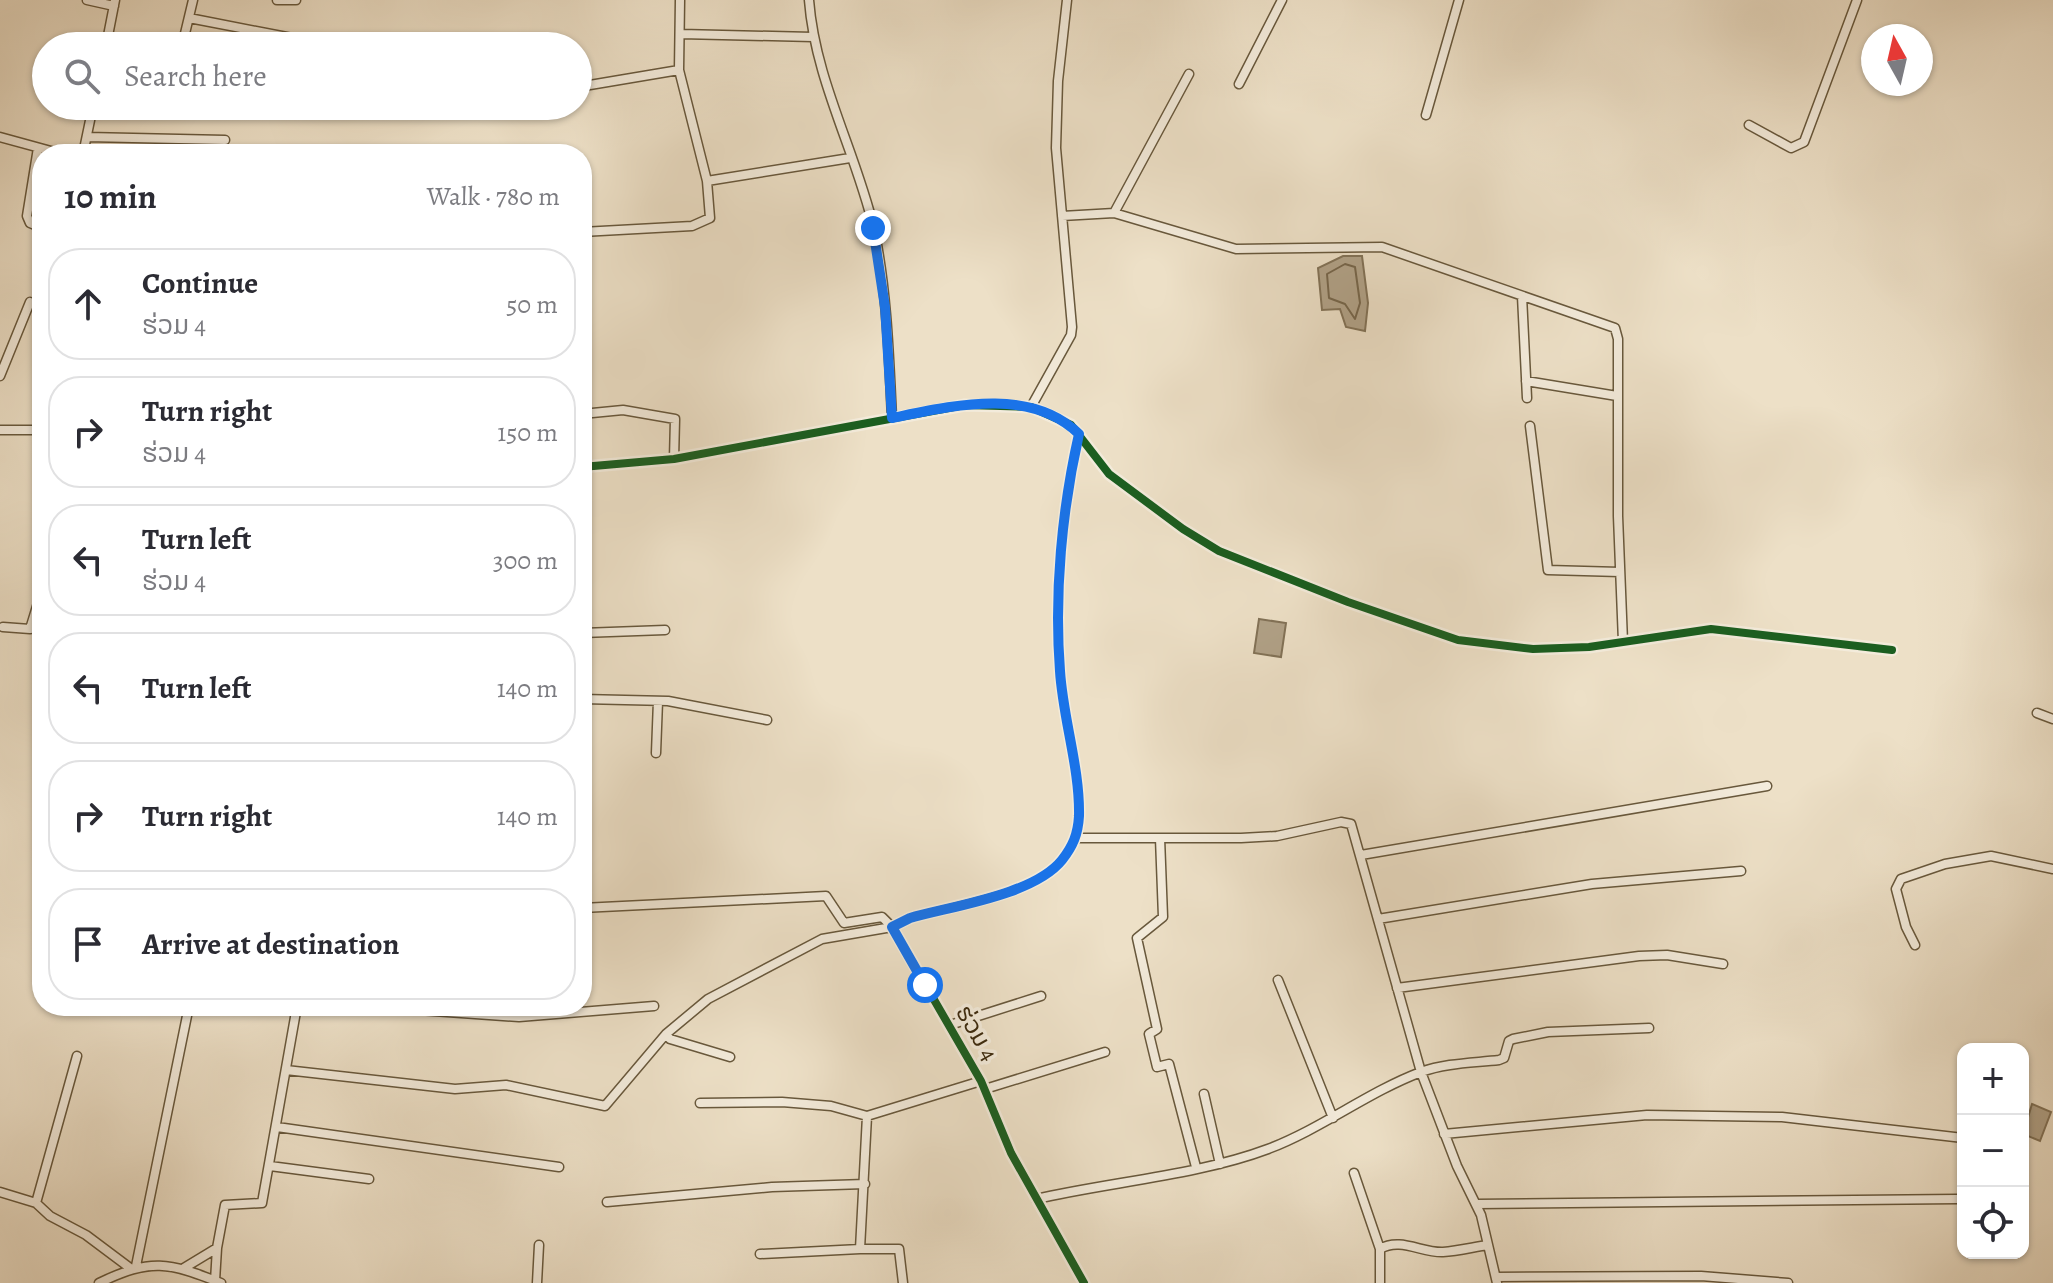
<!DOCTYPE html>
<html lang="en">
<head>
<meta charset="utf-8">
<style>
	:root { --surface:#fff; --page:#f7f7f7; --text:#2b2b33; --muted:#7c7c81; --line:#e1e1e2 }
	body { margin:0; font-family:Alegreya,"Noto Sans Lao",serif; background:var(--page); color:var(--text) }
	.controls { position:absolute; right:24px; bottom:24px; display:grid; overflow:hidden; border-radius:16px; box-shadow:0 2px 6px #0004 }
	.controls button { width:72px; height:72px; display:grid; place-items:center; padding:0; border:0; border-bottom:2px solid var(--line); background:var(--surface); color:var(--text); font:40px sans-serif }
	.compass { position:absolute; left:1861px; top:24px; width:72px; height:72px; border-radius:50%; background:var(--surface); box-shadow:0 2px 6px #0004; rotate:352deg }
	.stop { position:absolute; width:24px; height:24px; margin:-18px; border:6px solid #1a73e8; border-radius:50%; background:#fff }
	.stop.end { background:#1a73e8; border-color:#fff; box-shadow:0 2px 8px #0008 }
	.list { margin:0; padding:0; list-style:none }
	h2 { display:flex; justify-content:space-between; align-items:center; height:104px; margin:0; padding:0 32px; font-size:34px }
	h2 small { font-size:26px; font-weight:400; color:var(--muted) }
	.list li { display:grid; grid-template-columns:52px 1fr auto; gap:24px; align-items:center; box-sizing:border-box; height:112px; margin:0 16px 16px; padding:0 16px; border:2px solid var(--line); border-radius:32px }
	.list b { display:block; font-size:30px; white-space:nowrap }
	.list p { margin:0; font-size:26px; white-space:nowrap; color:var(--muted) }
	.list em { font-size:26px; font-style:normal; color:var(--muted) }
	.icon { flex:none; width:44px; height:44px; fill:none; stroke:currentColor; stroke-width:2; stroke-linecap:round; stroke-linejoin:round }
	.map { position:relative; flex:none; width:2053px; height:1283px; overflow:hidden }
	.search { position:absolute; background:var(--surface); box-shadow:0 2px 6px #0004; left:32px; top:32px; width:560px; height:88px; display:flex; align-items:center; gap:20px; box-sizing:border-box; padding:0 28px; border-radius:44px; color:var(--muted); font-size:30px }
	.panel { position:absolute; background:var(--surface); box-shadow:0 2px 6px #0004; left:32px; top:144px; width:560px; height:872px; border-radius:32px }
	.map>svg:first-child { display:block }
</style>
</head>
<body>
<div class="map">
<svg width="2053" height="1283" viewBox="0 0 2053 1283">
	<rect width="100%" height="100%" fill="#ede0c7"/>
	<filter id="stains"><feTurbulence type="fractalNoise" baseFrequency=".0025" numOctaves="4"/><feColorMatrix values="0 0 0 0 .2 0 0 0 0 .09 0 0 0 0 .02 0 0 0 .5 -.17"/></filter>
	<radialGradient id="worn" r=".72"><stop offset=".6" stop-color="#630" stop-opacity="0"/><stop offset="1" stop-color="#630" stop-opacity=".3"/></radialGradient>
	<path fill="#b1a288" stroke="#827257" stroke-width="2" d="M1343,256H1362L1368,303L1365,331L1346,327L1340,309L1322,310L1318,268Z
		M1259,619L1286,623L1281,657L1254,653Z
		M2032,1104L2051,1112L2040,1141L2023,1134Z"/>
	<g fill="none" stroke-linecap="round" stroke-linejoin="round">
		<path stroke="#76664b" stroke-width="2" d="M1345,264L1355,267L1360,303L1355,319L1345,304L1329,298L1327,274Z"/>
		<defs>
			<path id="minor" d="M87,0L114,6
				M277,0H296
				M809,0C815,80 856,152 874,229C887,291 889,356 892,418
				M189,18L292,38
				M681,34L813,37
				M106,46L115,0
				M182,46L193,0
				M252,46L255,32
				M1239,84L1282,0
				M578,87L679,70
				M1426,115L1459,0
				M1749,125L1791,148L1804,142L1857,0
				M0,137L62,154
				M87,137L225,140
				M38,148L27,216L30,223L42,228
				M83,154L93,106
				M707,181L850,158
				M1114,213L1189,74
				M1062,216L1114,213L1236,249L1382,247L1615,328L1618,339V516L1623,642
				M582,232L692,226L710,218L707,181L679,70L680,0
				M1522,296L1527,398
				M0,376L30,302
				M1526,381L1617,396
				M1031,407L1071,335L1072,327L1056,148L1058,81L1067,0
				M582,414L623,410L675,419L674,459
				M1530,426L1548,570L1620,572
				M0,430H42
				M1079,435C1062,510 1054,594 1060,671C1063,719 1080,768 1079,816C1078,834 1073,846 1062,860C1033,895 952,905 910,918L892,927L981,1081L1011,1153L1084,1283
				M582,467L674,459L965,405L1031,407L1071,425L1109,474L1183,529L1219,551L1348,602L1458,640L1533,649L1589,647L1711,629L1892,650
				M3,627L30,629L42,590
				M582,633L665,630
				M582,699L668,701L767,720
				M2037,713L2053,719
				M656,753L658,701
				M1077,838H1241L1277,836L1341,822L1351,824L1421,1072L1457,1166L1481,1215L1497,1283
				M1160,838L1163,917L1137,938L1157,1029L1149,1034L1157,1067L1169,1064L1196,1167
				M1361,855L1767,786
				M1378,919L1592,884L1741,871
				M1915,945L1906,927L1896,889L1901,879L1945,864L1991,856L2053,869
				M1278,980L1333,1118
				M1397,988L1639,956L1667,955L1723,964
				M361,1006L519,1017L654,1006
				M950,1025L1041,996
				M666,1034L670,1039L730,1057
				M286,1070L455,1089L506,1085L605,1106L666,1034L708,999L822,939L892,927L882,917L844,923L826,896L582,908
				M985,1089L1105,1052
				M1204,1094L1220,1164
				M700,1103L782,1102L831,1106L867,1116L981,1081
				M867,1116L860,1249H899L903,1283
				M277,1127L559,1167
				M1444,1134L1647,1115L1782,1117L1963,1138
				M270,1166L369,1179
				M1354,1173L1380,1249
				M0,1192L36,1203L50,1216L86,1235L130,1268
				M1036,1199C1110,1182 1199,1175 1268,1149C1321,1129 1368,1092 1421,1072C1446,1063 1473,1063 1499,1060L1504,1058L1509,1041L1513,1039L1548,1032L1649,1028
				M607,1202L772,1187L865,1184
				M36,1203L77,1056
				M1477,1204L1958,1199
				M760,1254L860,1249
				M136,1266L189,1006
				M184,1268L217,1248L225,1205L262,1203L297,1006
				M1496,1277L1701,1276L1788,1283
				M215,1281L217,1248
				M99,1283C151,1258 168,1262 221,1283
				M537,1283L539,1245
				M1380,1283V1249C1400,1237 1422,1253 1443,1252C1458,1251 1474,1247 1488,1245"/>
		</defs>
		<use href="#minor" stroke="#68583c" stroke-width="11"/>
		<use href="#minor" stroke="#f3ebdb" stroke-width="8"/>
		<defs>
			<path id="cycleway" d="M1079,434C1062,509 1054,593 1060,671C1063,719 1080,768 1079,816C1078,834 1073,846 1062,860C1034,895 952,905 910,918L892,927L981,1081L1011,1153L1084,1283
				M582,467L674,459L965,405L1031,407L1071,425L1109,474L1183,529L1219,551L1348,602L1458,640L1533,649L1589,647L1711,629L1892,650"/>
		</defs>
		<use href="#cycleway" stroke="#f3ebdb" stroke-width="13"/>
		<use href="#cycleway" stroke="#1b5e20" stroke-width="8"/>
	</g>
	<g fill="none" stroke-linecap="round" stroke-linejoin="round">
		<path stroke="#1a73e8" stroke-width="10" d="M873,228L885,307L892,418C951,406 1030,386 1079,434C1062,509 1054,593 1060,671C1063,719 1080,768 1079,816C1078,834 1073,846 1062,860C1034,895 952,906 910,918L892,927L925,985"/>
	</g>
	<g text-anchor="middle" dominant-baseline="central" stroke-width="7" stroke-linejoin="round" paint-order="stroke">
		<g font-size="24" fill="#3c2a0e" stroke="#f3ebdb">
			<text transform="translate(977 1033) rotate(60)">ຮ່ວມ 4</text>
		</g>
	</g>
	<rect width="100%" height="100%" filter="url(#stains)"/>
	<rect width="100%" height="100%" fill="url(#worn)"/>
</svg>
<div class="controls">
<button>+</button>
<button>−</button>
<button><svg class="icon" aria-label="locate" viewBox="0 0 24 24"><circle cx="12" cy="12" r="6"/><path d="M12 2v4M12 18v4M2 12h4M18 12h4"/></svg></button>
</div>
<svg class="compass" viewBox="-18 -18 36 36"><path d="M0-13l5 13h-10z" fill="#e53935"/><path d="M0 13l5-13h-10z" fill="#7c7c81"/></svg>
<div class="stop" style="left:925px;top:985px"></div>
<div class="stop end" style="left:873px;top:228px"></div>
<div class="search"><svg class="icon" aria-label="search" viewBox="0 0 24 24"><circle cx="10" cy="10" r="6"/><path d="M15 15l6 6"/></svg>Search here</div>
<section class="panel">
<h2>10 min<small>Walk · 780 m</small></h2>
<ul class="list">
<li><svg class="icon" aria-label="ahead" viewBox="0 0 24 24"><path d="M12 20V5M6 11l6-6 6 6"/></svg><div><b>Continue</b><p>ຮ່ວມ 4</p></div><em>50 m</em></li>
<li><svg class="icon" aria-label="right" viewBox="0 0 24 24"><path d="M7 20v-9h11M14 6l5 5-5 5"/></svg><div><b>Turn right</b><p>ຮ່ວມ 4</p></div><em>150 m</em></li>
<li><svg class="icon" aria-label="left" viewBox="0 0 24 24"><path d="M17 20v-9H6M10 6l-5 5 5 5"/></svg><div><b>Turn left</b><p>ຮ່ວມ 4</p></div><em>300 m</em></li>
<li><svg class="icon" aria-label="left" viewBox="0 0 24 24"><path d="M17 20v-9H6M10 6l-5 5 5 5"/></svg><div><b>Turn left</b></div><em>140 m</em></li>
<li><svg class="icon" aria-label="right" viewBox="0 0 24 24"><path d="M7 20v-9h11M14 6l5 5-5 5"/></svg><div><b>Turn right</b></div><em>140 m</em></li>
<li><svg class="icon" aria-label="arrive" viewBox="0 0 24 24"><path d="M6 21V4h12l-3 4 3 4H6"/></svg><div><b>Arrive at destination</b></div></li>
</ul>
</section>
</div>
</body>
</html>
